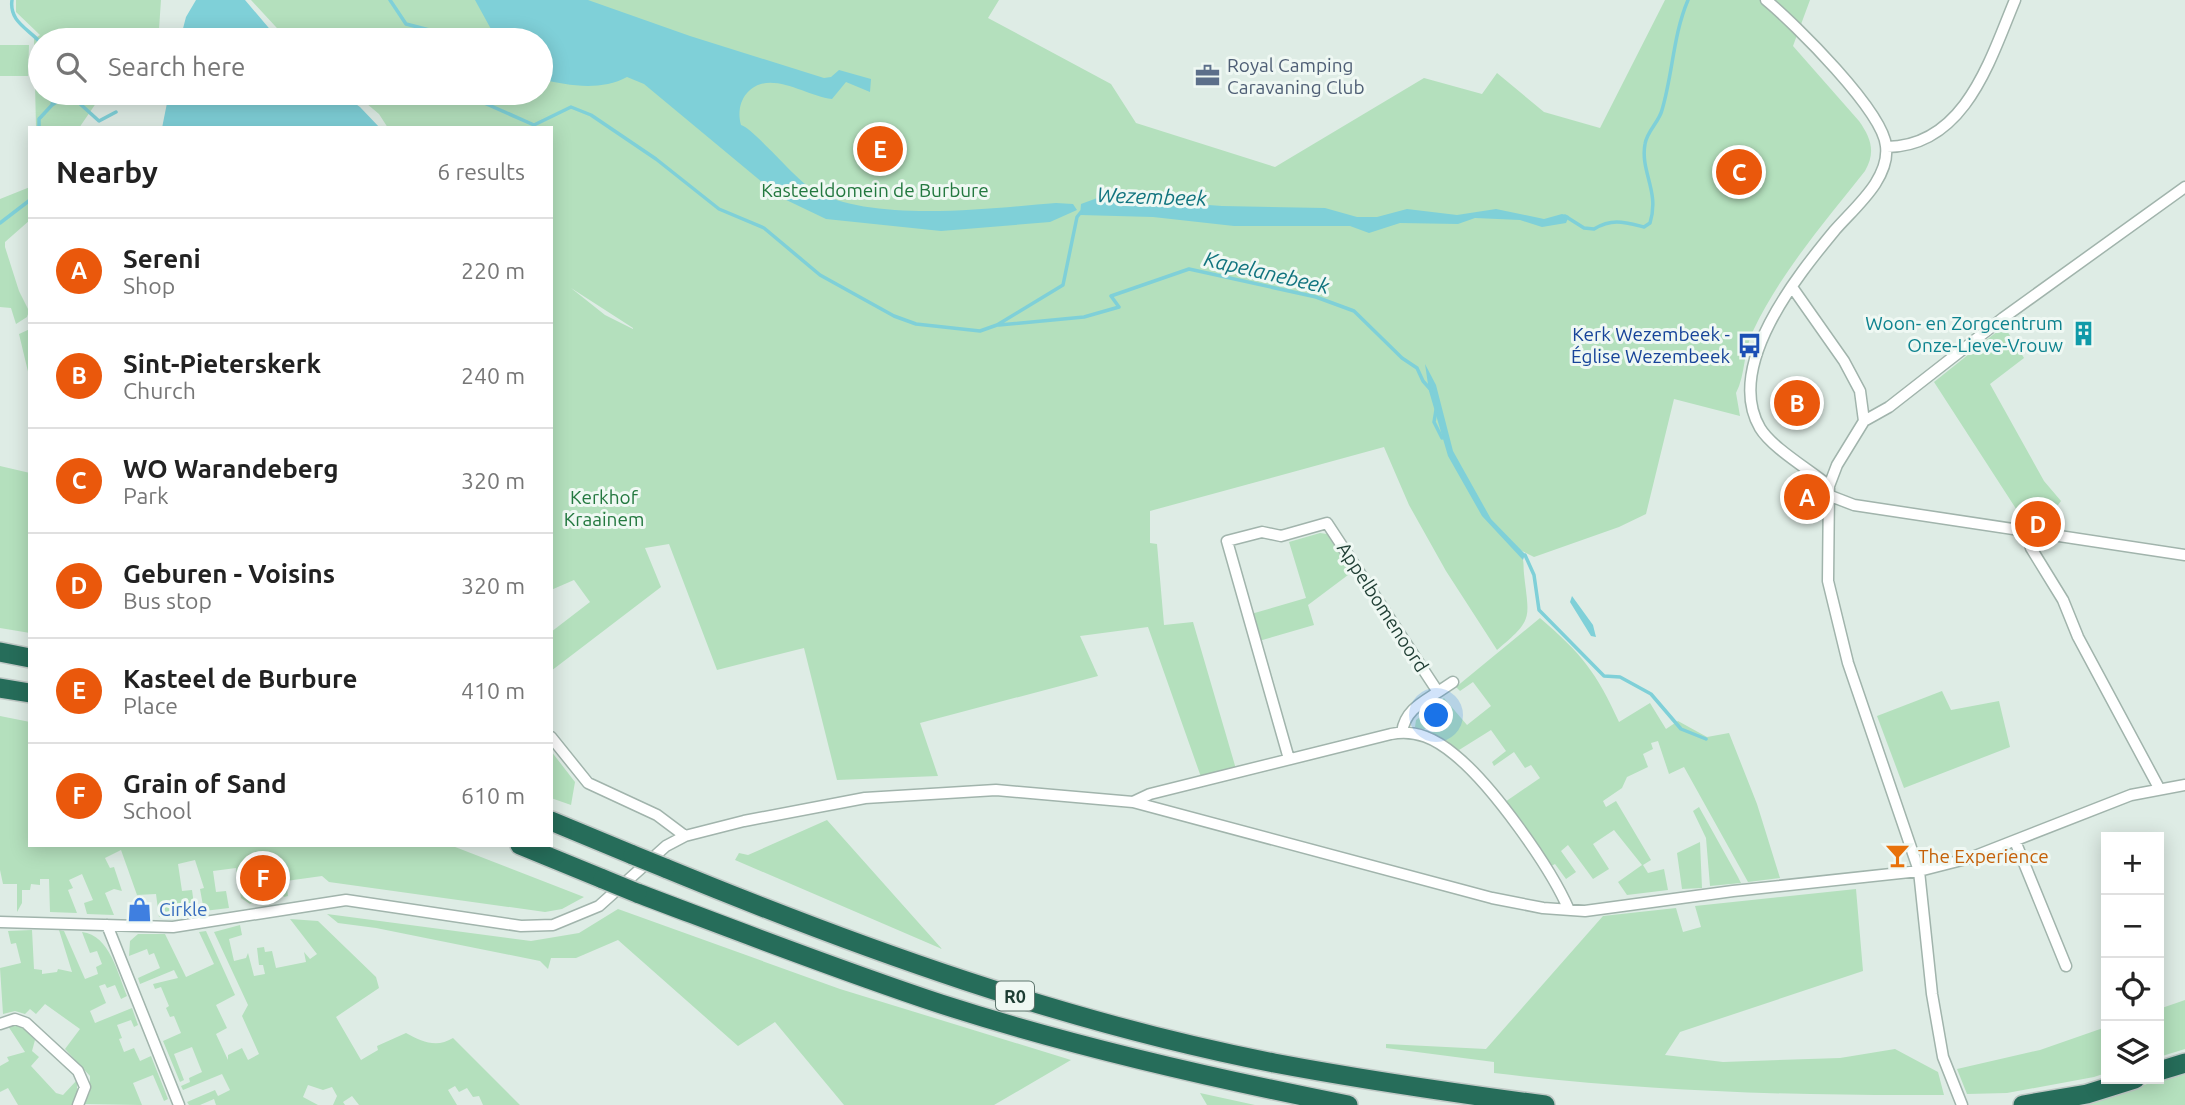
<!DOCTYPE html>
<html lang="en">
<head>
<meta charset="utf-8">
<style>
	:root { --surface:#fff; --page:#f6f6f6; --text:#222; --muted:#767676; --line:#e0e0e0; --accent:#ea580c }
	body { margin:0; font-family:Ubuntu,sans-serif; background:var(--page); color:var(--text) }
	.controls { position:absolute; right:21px; bottom:21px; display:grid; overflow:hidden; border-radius:0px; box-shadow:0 4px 18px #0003 }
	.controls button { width:63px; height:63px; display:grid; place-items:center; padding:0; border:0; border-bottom:2px solid var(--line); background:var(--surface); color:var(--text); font:35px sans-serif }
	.you { position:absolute; left:1437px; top:716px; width:24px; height:24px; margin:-18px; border:5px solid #fff; border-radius:50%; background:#1a73e8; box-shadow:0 0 0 10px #1a73e833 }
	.badge { display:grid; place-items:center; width:46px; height:46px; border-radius:50%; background:var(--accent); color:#fff; font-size:23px; font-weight:700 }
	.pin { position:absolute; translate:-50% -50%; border:4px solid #fff; box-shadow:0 2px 7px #0006 }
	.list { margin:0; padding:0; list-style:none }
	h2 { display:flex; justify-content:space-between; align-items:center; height:91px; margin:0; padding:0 28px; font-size:30px }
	h2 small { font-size:23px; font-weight:400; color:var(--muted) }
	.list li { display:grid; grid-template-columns:46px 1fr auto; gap:21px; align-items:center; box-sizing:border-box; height:105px; padding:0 28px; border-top:2px solid var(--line) }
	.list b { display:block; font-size:26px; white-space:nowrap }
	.list p { margin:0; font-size:23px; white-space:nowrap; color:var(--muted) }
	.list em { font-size:23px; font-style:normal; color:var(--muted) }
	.icon { flex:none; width:38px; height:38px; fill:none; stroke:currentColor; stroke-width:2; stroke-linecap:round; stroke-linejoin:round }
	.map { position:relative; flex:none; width:2185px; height:1105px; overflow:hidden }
	.search { position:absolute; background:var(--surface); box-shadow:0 4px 18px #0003; left:28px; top:28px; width:525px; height:77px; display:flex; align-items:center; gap:18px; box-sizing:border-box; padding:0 24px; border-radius:38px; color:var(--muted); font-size:26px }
	.panel { position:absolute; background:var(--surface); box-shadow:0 4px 18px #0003; left:28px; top:126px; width:525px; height:721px; border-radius:0px }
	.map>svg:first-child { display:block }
</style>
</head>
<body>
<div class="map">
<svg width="2185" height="1105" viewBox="0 0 2185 1105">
	<rect width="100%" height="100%" fill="#deece5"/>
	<path fill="#b4e0bd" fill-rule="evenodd" d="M16,0H161L159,29L132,40H40V93H103L79,128H36L34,39L40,35L16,12Z
		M251,0H999L988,18L1111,84L1136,123L1275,167L1424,78L1482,94L1497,73L1544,112L1600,128L1665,0H1810L1793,46L1859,121C1871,138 1876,152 1865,171C1824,223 1781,272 1753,331C1743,351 1746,374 1736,393L1740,416L1674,399L1646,514L1619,527L1534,557L1518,549C1525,560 1523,562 1524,574C1529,619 1534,619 1497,650L1446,571L1409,505L1384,447L1150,511V543L1157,544L1164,625L1193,622L1236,769L1201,777L1148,627L1080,636L1098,676L920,723L938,776L837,780L804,648L717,670L669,544L645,548L661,587L551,671V632L590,602L574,580L551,590V128H388L379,114L354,93H541V40H288ZM571,288L633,328V329L605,315Z
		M0,45H29L28,76H0Z
		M30,187V220L5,242V247L19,291L29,311L27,317L16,324L11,308L0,307V199Z
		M2004,326L2024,358L1990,384L2044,481L2061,501L2046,521L2022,518L1934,382Z
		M30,329V380L19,334Z
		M0,466L30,473V633L0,628Z
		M1320,533L1327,534L1352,572L1308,605L1314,625L1259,641L1251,614L1306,598L1289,542Z
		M1540,618C1581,653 1597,673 1619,722L1650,703L1666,729L1678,721L1707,737L1729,733L1757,804L1780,878L1748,882L1684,767L1669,774L1658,741L1651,743L1653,749L1643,754L1648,767L1627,777L1622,788L1603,801L1606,807L1616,801L1651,860L1643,865L1648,873L1664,869L1668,890L1627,895L1618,882L1642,865L1614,830L1593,844L1609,869L1593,879L1568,845L1561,851L1576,872L1566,879L1555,864L1549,867L1505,802L1540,778L1531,765L1525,768L1514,752L1494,766L1492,762L1506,751L1491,730L1459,750L1429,734L1443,726L1440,721L1423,730L1415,727L1416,720L1444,698L1467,725L1491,706L1473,682L1460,691L1456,687Z
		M1942,691L1951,710L1999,701L2010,747L1904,788L1877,716Z
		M0,716L30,722V845H450L584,897L562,909L545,912L329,882L322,876L286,881L288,896L284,897L278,886L273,858L248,863L254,902L250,904L241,898L236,868L213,871L216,892L226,891L229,908L204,911L200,889L204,888L195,860L178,864L182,891L192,890L195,912L159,917L156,894L137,895L121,850L105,858L110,868L114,867L122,891L114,889L105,893L114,915L87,914L84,903L93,900L82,874L69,880L73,888L68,890L77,913L50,912L49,879H40V885L31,884L30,890H22V903L17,912V884H3L0,870Z
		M551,751L575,782L571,805L551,798Z
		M1699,807L1738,877L1741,883L1710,886L1706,838L1693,811Z
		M827,820L942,949L735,860L739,853L748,855Z
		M1700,842L1702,888L1682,889L1677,853Z
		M1856,889L1863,971L1680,1032L1665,1055L1723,1062L1840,1058L1895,1049L1938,1072L1944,1095C1793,1096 1644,1091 1494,1073V1062L1386,1048V1044L1486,1049L1603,916L1676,908L1683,932L1701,927L1695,906Z
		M618,909L840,989L1071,1060L994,1105H844L775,1022L738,1046L618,940L576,958H551L548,969L540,961L376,928L338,923L327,914L531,941L579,933Z
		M290,919L318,921L376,977L379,988L336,1017L361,1060L378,1050L377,1046L406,1033C422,1042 437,1048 453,1038L520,1105H483L479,1096L473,1097L467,1088L459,1092L455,1086L448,1090L457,1105H359L352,1096L343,1102L345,1105H333L337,1096L332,1087L323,1090L308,1085L303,1097L318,1105H216L214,1099L200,1105H189L187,1102L215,1090L218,1096L230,1090L222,1074L183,1090L181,1086L190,1082L189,1078L202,1072L192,1047L174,1054L184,1080L180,1082L163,1041L181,1033L174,1016L170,1017L166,1008L169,1006L161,987L155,989L153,984L178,978L174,970L140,984L138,978L160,968L154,953L149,955L147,949L129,956L130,941L138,934H165L186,977L214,964L199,932L206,931L235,995L216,1005L227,1028L216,1034L228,1060V1055L242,1048L248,1060L259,1054L242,1016L248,1005L214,932L240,925L242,935L229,939L234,961L246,958L248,953L254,976L265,974L263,965H259L257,948L264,947L265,952L272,951L276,968L306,962L304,952L310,959L317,954Z
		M32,930L34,969L42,970V974L57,972L58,969L72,972L59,930L64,931L85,979L98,974L96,967L102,964L97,951L90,953L82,932C110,935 118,975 127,996L121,999L115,985L107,988L105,984L99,986L106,1003L90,1011L95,1023L132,1008L138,1025L134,1027L131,1020L117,1025L122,1038L119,1039L124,1052L134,1048L140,1061L151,1056L168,1099L164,1101L153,1075L133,1083L142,1105L84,1104L90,1092V1076L65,1049L80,1029L45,1004L36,1014L30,1009L25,1014L15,1011L3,1014L0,968L21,963L16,943L11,944L8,931Z
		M2185,1000V1049L2159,1057V1009Z
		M13,1024L21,1026L35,1040L32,1051L39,1057L31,1066L56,1093L63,1095L77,1080V1092L72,1105H18L8,1088L0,1092V1066L9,1061L7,1057L25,1052L8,1026Z
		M2106,1027V1073L2094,1077L2007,1093L1967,1094L1957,1069L2040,1050Z
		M2185,1071V1105H2070L2103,1099Z
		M1200,1093L1255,1105H1207Z"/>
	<path fill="#7fd0d8" d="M196,0H245L279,40H180L186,17Z
		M475,0H588L690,36L824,78L831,77L839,70L871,79L870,92L846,82L832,99C805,96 769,68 747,93C739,102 738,115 741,125C753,128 794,178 812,189C870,224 990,208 1056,203L1073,204L1077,210L1050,222L941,231L826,219L780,197L644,84L627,77C601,91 569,86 541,79V40H497Z
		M169,93H340L360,107L380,128H162Z
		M1100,197L1222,206L1325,208L1357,217H1377L1407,209L1457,215L1496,209L1544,219L1562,214L1569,216L1566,223L1542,227L1520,220L1475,218L1458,224L1400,223L1369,233L1350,226H1234L1153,217L1080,215L1081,204Z
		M1425,364L1436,385L1453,451L1491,519L1525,554L1523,560L1482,516L1448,456L1429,391Z
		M1572,596L1593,625L1596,637L1591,636L1570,602Z"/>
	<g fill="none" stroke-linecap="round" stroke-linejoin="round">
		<path stroke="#7fd0d8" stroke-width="3.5" d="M12,0C9,21 27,28 40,42
			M390,0L406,24L445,34L449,40
			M478,93L482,102L534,125L571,107L591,115L656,159L719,209L764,228L820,275L894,316L916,324L980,331L997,325L1063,285L1077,217L1081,212
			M52,105L61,99L78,102L99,121L116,112
			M39,128V119L52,105L54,93
			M1565,216L1584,228L1594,229C1612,218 1624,222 1644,227L1650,223C1660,191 1640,172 1645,144C1647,131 1659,122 1662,110C1673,73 1673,35 1688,0
			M0,223L30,200
			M999,325L1084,317L1119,307L1111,296L1189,269L1316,297L1354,311L1402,358L1417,368L1423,381L1431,390
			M1436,410L1434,422L1442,438
			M1525,555L1534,575L1539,610L1604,676L1620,677L1651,694L1681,729L1706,739"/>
		<defs>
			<path id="street" d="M1766,0C1795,24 1883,111 1886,146C1890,179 1855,207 1835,230C1797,276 1724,366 1760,428C1772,448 1810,470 1829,486
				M1887,147C1965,146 1990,60 2015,0
				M1792,287L1844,361L1860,391L1864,421L1837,465L1829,486L1828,581L1848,663L1919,871L1932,994L1943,1057L1962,1105
				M1864,421L1889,407L2003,318L2185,187
				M1828,495L1854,505L2185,555
				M2026,530L2031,548L2063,600L2078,637L2159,788
				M1438,692L1453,682
				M551,737L588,783L657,815L685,836
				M1289,759L1227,541L1262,532L1281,536L1327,523L1438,692C1421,703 1405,711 1402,732
				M1133,802L1150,794L1391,734C1416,729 1436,739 1455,755C1492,785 1550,866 1569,910
				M2015,841L2066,966
				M0,922L173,927L346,900L521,926L553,925L599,906L666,846L685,836L744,821L865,798L996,790L1133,802L1492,898L1543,908L1585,911L1733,891L1919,871L1970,858L2131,795L2185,785
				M107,925L179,1105
				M0,1024L15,1019L26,1023L78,1071L85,1087L78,1105"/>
			<path id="highway" d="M0,652L30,658
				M0,688L30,693
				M551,821L633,855
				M520,845L603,879
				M665,868C862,949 1064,1022 1274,1063C1364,1080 1454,1093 1545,1105
				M637,893C738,931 838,970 941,1004C1074,1047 1211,1078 1348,1105
				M2159,1071L2185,1063
				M2023,1105L2087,1094L2135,1079"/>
		</defs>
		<use href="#street" stroke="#a1b4ac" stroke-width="13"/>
		<use href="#highway" stroke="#c0c9c6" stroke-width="22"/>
		<use href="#street" stroke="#fff" stroke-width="10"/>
		<use href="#highway" stroke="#266d5a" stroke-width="19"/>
		<defs>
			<path id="highway-bridge" d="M633,855L665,868
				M603,879L637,893"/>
		</defs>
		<use href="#highway-bridge" stroke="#c0c9c6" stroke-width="22" stroke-linecap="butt"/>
		<use href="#highway-bridge" stroke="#266d5a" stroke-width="19"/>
	</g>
	<defs>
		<symbol id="office-bare" viewBox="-9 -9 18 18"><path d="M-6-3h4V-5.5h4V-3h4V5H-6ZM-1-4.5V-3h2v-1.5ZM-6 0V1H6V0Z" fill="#5c6f8a" stroke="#eff8f3" stroke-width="2.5" paint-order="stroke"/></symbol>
		<symbol id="building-bare" viewBox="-9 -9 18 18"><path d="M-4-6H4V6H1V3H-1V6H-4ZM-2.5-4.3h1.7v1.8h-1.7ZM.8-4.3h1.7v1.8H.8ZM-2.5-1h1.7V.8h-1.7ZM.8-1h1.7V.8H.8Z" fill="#0f9aa8" stroke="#eff8f3" stroke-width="2.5" paint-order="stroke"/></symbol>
		<symbol id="bus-bare" viewBox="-9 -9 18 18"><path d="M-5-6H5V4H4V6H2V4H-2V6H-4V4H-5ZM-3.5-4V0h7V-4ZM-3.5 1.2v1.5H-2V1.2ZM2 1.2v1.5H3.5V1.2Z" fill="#1a4fb4" stroke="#eff8f3" stroke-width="2.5" paint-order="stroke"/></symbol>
		<symbol id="bar-bare" viewBox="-9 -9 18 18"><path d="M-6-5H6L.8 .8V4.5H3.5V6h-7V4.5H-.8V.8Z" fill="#e8710a" stroke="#eff8f3" stroke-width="2.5" paint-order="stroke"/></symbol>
		<symbol id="shop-bare" viewBox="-9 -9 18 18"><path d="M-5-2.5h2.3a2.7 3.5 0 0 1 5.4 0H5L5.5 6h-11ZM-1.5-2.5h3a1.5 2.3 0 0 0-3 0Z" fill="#3f7fe0" stroke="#eff8f3" stroke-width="2.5" paint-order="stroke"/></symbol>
	</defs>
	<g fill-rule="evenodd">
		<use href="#office-bare" x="1190" y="58" width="35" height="35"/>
		<use href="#building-bare" x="2066" y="316" width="35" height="35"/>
		<use href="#bus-bare" x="1732" y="328" width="35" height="35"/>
		<use href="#bar-bare" x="1880" y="838" width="35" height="35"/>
		<use href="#shop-bare" x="122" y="892" width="35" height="35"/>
	</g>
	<g text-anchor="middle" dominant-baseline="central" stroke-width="6" stroke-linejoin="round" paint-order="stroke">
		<rect fill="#eff8f3" stroke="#5d756d" stroke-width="2" x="996" y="981.5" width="38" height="29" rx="5"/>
		<g font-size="18" font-weight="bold" fill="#1e3d33">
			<text x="1015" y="996">R0</text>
		</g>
		<g font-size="19" fill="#4e5e75" stroke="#eff8f3" text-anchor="start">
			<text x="1227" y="65">Royal Camping<tspan x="1227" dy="22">Caravaning Club</tspan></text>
		</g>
		<g font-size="19" fill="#23783f" stroke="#eff8f3">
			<text x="875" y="190">Kasteeldomein de Burbure</text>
			<text x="604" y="497">Kerkhof<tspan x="604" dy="22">Kraainem</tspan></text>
		</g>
		<g font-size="19" fill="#0d838f" stroke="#eff8f3" text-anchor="end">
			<text x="2063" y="323">Woon- en Zorgcentrum<tspan x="2063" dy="22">Onze-Lieve-Vrouw</tspan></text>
		</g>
		<g font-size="19" fill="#164399" stroke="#eff8f3" text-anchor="end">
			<text x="1730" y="334">Kerk Wezembeek -<tspan x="1730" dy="22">Église Wezembeek</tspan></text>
		</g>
		<g font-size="19" fill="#1e3d33" stroke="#eff8f3">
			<text transform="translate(1383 607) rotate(57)">Appelbomenoord</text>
		</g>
		<g font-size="19" fill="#c56008" stroke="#eff8f3" text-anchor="start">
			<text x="1918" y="856">The Experience</text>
		</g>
		<g font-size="19" fill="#366cbe" stroke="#eff8f3" text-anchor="start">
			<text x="159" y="909">Cirkle</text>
		</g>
		<g font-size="21" font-style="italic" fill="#11747f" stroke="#eff8f3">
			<text transform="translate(1152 196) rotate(2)">Wezembeek</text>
			<text transform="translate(1267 272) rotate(13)">Kapelanebeek</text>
		</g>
	</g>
</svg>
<div class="controls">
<button>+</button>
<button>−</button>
<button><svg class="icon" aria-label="locate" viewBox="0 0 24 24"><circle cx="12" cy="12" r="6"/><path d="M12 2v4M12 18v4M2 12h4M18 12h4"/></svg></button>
<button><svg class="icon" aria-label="layers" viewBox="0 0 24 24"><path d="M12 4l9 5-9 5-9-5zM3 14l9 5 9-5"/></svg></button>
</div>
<div class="you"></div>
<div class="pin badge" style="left:1807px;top:497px">A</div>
<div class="pin badge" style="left:1797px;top:403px">B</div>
<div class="pin badge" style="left:1739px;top:172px">C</div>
<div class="pin badge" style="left:2038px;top:524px">D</div>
<div class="pin badge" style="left:880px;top:149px">E</div>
<div class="pin badge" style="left:263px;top:878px">F</div>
<div class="search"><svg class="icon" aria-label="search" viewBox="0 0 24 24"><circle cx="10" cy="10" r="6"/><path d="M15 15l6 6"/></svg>Search here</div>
<section class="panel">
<h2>Nearby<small>6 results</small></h2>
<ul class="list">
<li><span class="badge">A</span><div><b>Sereni</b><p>Shop</p></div><em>220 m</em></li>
<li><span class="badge">B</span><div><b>Sint-Pieterskerk</b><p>Church</p></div><em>240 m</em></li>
<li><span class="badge">C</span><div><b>WO Warandeberg</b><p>Park</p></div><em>320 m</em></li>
<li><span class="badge">D</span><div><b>Geburen - Voisins</b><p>Bus stop</p></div><em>320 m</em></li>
<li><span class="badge">E</span><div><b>Kasteel de Burbure</b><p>Place</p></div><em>410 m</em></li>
<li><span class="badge">F</span><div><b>Grain of Sand</b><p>School</p></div><em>610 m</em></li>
</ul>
</section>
</div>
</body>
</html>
